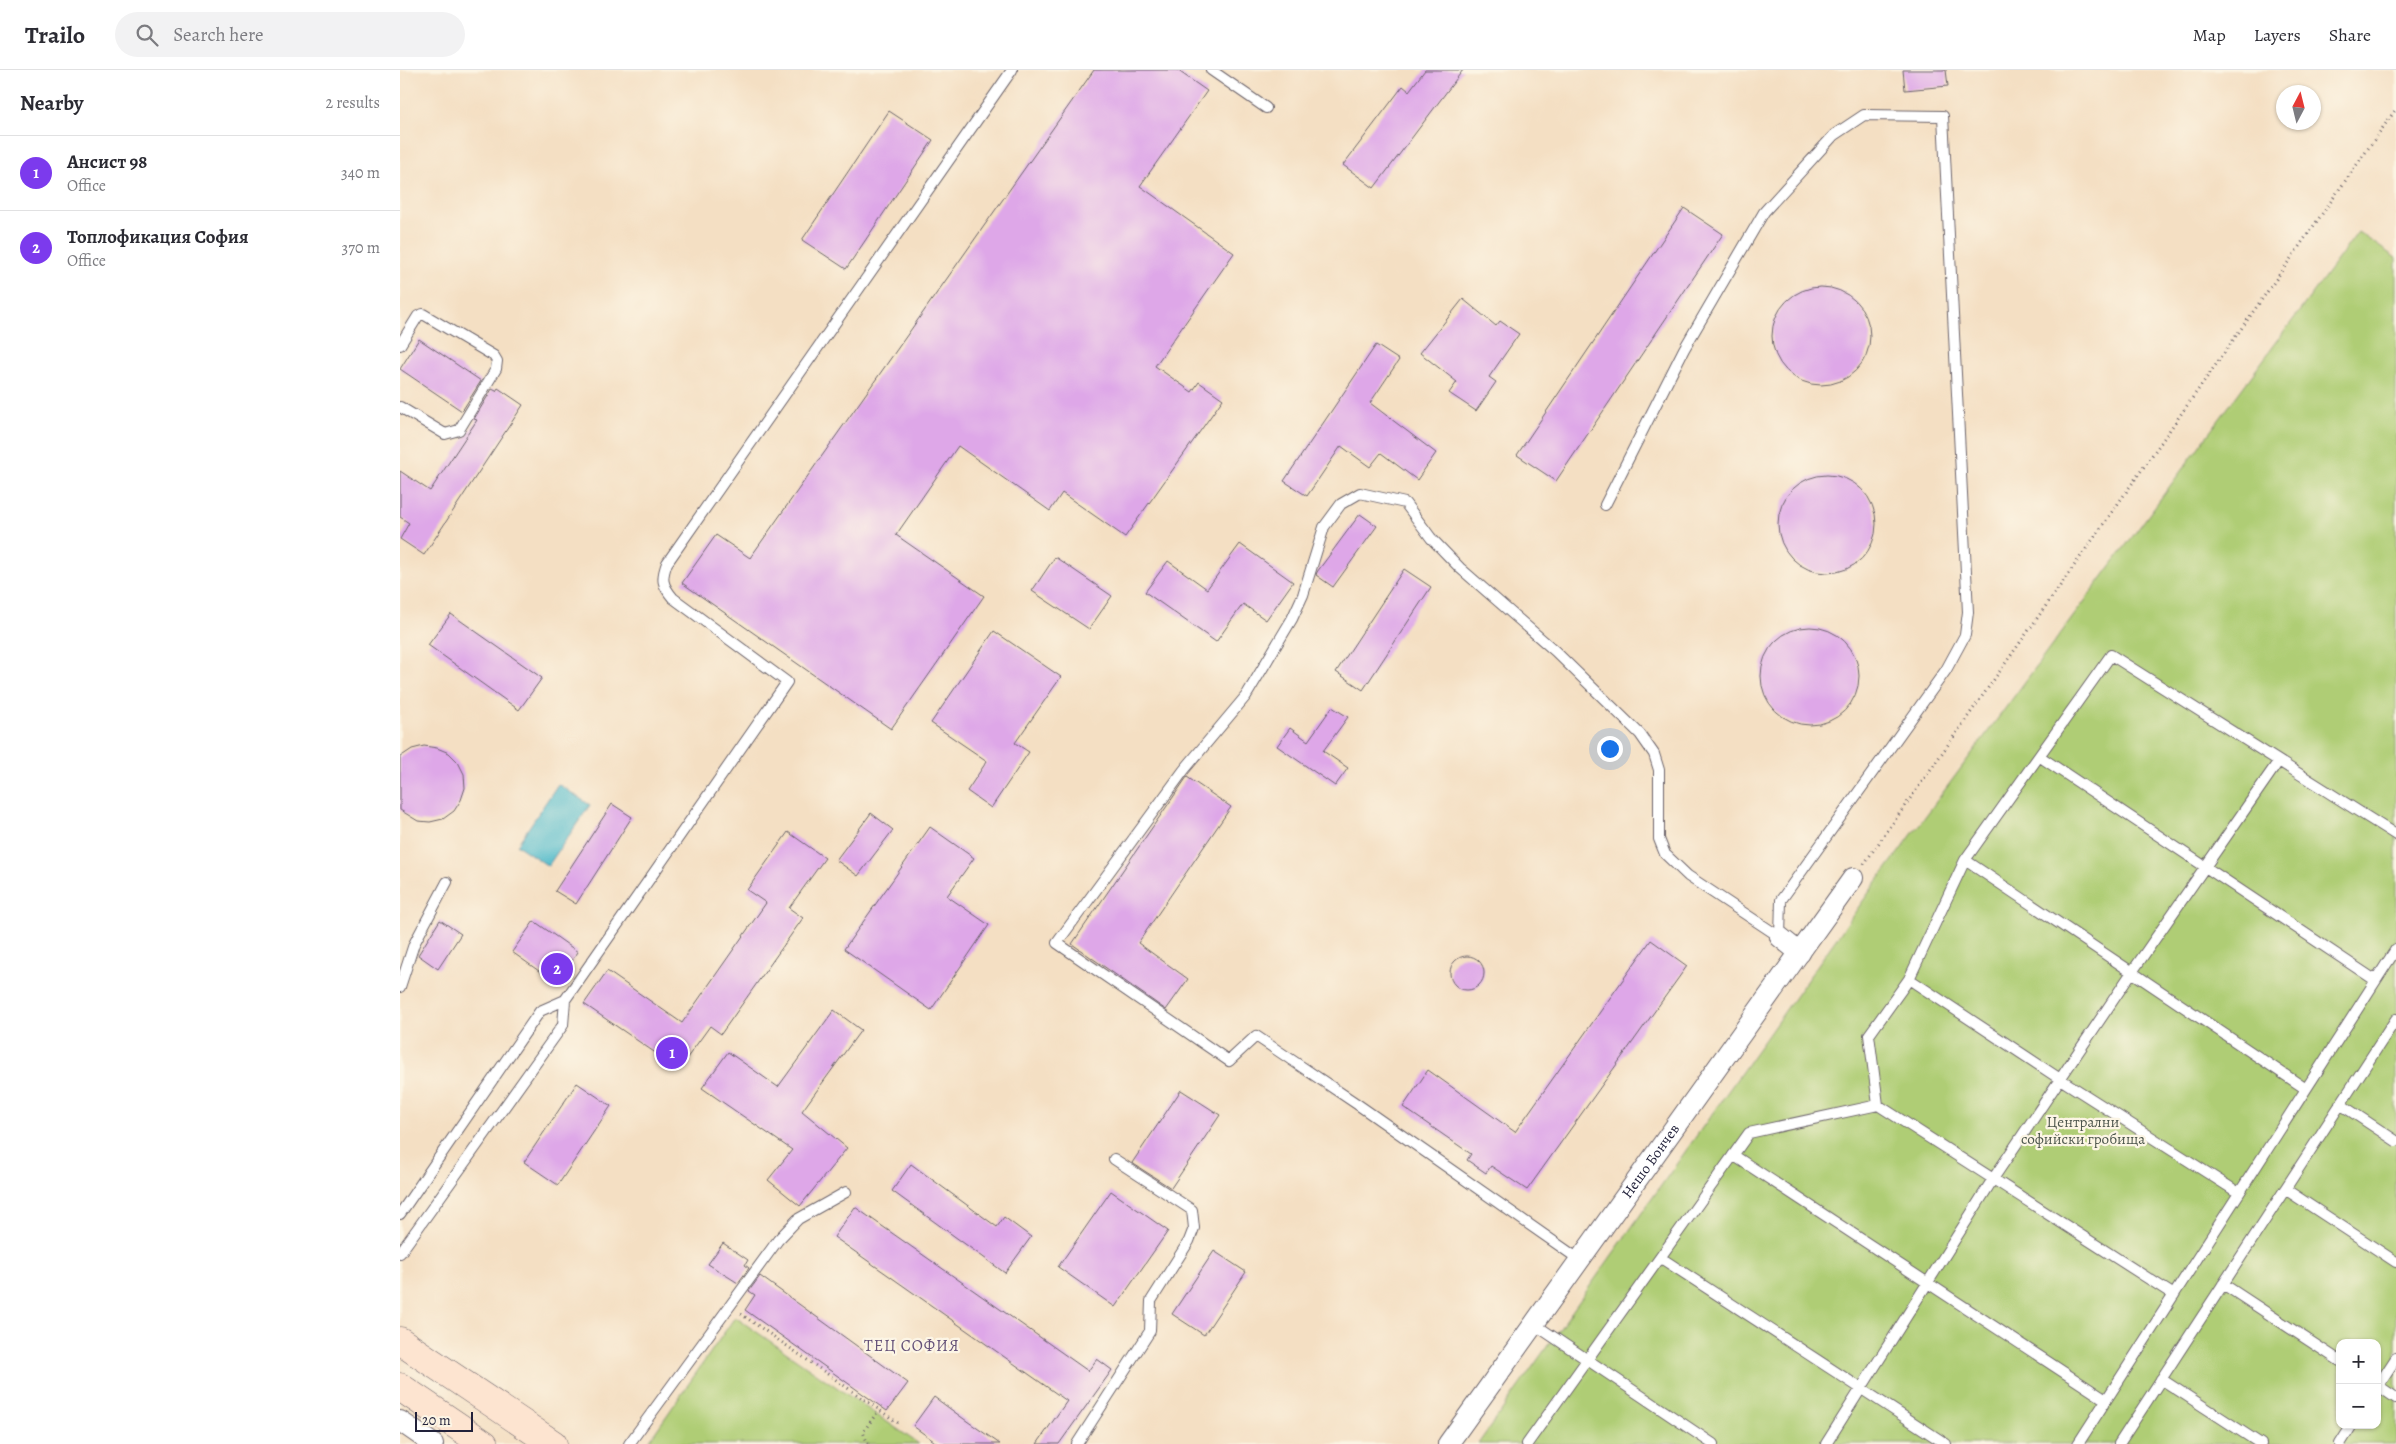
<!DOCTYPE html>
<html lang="en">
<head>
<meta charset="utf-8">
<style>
	:root { --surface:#fff; --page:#f2f2f3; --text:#2b2b33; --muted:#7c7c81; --line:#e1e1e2; --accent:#7c3aed }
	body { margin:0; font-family:Alegreya,serif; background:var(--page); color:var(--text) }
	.controls { position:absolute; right:15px; bottom:15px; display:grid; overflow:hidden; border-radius:10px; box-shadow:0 1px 4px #0004 }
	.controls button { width:45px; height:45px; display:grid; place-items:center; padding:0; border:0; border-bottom:1px solid var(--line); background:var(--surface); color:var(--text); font:25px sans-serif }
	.compass { position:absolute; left:1876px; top:15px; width:45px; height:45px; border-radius:50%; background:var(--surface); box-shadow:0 1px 4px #0004; rotate:7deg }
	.scale { position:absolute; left:15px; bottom:12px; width:58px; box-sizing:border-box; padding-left:5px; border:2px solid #22223b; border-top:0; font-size:14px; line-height:18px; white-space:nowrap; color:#22223b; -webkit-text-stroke:4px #fcf5e5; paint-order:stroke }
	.you { position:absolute; left:1209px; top:678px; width:18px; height:18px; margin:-12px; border:4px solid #fff; border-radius:50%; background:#1a73e8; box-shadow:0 0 0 8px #1a73e833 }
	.badge { display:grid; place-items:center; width:32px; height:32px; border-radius:50%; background:var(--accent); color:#fff; font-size:16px; font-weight:700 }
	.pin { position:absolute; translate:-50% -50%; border:2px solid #fff; box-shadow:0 1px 5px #0006 }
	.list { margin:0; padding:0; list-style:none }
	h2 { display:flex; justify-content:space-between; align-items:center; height:65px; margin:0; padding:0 20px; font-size:21px }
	h2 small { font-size:16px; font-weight:400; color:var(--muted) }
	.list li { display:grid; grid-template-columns:32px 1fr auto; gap:15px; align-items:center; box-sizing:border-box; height:75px; padding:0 20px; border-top:1px solid var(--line) }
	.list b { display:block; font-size:19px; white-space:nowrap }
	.list p { margin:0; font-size:16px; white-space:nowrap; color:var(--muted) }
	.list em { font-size:16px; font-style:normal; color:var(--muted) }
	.icon { flex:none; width:28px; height:28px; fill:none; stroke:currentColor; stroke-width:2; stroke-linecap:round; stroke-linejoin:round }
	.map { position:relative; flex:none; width:1996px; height:1374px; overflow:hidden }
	header { display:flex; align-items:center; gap:30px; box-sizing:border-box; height:70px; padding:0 25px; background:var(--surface); border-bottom:1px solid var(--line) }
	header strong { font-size:24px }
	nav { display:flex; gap:28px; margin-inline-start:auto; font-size:18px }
	.search { width:350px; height:45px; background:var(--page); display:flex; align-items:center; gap:12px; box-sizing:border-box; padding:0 18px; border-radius:28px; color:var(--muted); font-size:19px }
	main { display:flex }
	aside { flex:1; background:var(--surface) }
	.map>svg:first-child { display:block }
</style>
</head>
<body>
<header>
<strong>Trailo</strong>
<div class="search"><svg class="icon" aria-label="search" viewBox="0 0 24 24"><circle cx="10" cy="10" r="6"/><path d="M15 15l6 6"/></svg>Search here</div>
<nav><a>Map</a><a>Layers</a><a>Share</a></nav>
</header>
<main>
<aside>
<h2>Nearby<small>2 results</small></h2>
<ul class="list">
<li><span class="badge">1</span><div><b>Ансист 98</b><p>Office</p></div><em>340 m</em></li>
<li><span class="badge">2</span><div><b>Топлофикация София</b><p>Office</p></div><em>370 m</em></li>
</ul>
</aside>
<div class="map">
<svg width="1996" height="1374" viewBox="0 0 1996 1374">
	<rect width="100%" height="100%" fill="#fcf5e5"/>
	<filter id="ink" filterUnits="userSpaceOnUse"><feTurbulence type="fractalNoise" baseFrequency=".02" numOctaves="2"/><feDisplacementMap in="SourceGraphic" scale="10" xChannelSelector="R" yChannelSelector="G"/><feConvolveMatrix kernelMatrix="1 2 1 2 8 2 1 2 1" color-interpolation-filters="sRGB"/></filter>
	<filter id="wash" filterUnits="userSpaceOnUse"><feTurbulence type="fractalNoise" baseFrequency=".0096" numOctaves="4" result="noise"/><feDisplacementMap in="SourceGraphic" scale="20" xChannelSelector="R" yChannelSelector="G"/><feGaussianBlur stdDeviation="1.12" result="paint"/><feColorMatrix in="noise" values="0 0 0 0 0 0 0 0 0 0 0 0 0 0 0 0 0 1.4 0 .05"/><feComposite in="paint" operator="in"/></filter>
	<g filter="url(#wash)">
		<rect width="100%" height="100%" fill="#f4dfc3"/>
		<path fill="#afcd74" stroke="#687858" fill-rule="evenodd" d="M1958,162L1996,188V1374H1078L1470,821ZM1940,1273H1977V1355H1940Z
			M335,1247L519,1374H247Z"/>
		<path fill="#4fbacb" stroke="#386e83" d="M158,714L190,735L148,796L117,775Z"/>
		<g id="blocks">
			<path fill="#dea7e8" d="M694,0H777L807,21L740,116L834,183L755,296L792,322L799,312L823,329L725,467L662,423L650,441L558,376L496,465L584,526L491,659L282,513L316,465L350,488Z
				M1025,0H1063L974,118L943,95L1003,16L1009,21Z
				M1503,0H1546L1548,16L1505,20Z
				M489,41L533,70L446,199L402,170Z
				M1284,138L1323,164L1156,411L1117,385Z
				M1372 266a49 49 0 1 1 98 0a49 49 0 1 1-98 0Z
				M1063,229L1096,256L1100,251L1119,264L1089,307L1096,312L1076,341L1049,323L1057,312L1020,283Z
				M19,269L81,311L62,341L0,299Z
				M976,275L999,290L970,333L1036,383L1017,410L981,383L970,397L941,376L907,426L884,411Z
				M98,318L123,335L24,485L0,469L9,453L0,447V401L30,421L77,350L74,349L92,319L96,321Z
				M1378 454a49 49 0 1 1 98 0a49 49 0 1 1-98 0Z
				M960,444L977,456L933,517L916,505L917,502Z
				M840,474L893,512L866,550L843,534L816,572L745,522L768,491L807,519Z
				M655,487L712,526L689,559L632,521Z
				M1004,499L1031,517L963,620L936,602Z
				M51,544L142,608L119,640L28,575Z
				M1361 606a49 49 0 1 1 98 0a49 49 0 1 1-98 0Z
				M594,561L661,607L615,673L629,682L591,738L567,721L587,691L531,653Z
				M932,637L948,647L923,681L948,698L935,716L877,676L890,658L908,671Z
				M24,676L37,678L49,683L58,692L64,704L65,718L61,730L54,741L43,749L30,752L18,751L0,740V687L12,679Z
				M787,707L831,737L738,873L788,909L766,940L672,874Z
				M212,734L232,747L176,834L155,821Z
				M471,743L493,760L458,806L436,790Z
				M530,757L574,788L547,826L589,855L531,940L444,879Z
				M388,762L425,788L389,838L403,848L321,964L310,956L279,999L184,934L207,901L282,953L366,833L347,820Z
				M40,850L61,864L38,899L18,885Z
				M134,851L178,882L156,913L112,882Z
				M1251,870L1287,896L1127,1120L1091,1096L1086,1103L1067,1090L1071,1084L1003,1037L1028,1000L1115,1062Z
				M1050 903a17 17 0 1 1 34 0a17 17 0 1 1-34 0Z
				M434,940L461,960L402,1041L447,1078L400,1136L368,1110L392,1080L302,1018L328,982L378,1017Z
				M177,1013L211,1036L158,1115L124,1092Z
				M781,1020L820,1045L771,1118L732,1093Z
				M511,1094L597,1157L604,1147L631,1167L605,1203L492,1121Z
				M711,1121L768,1161L715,1237L658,1197Z
				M455,1137L688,1301L697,1289L712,1300L659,1374H637L667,1331L434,1167Z
				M323,1173L348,1190L345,1195L349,1198L338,1213L308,1194Z
				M814,1181L846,1202L804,1265L772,1244Z
				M360,1206L508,1313L487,1341L345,1240L355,1225L349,1221Z
				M534,1327L564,1349L600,1374H538L513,1356Z"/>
		</g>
	</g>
	<g filter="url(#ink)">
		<use href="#blocks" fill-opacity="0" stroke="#6c646b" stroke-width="1"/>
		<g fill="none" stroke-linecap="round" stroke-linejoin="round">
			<defs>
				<path id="service" d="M811,0L866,38
					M0,275L18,246L23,244L94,286L97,291L96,299L59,360L45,364L0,337
					M1205,435L1284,279L1364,142L1434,65L1464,45L1543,46L1568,542L1565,565L1546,600L1381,830L1380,867
					M1639,686L1975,910
					M1565,790L1906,1019
					M1509,909L1660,1009L1839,1123
					M0,917L14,874L47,812
					M165,930L387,612L273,528C262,515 261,509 267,493L612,0
					M1940,1034L1996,1071
					M1478,1035L1469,965L1509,909L1565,790L1711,585L1996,765
					M1333,1085L1706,1330
					M1885,1119L1996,1192
					M0,1144L140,941L165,930L163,955L0,1183
					M1261,1188L1546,1374
					M1180,1190L957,1034L856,966L829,991L657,873L784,700L846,626L892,549L903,525L924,457L941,434L960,423L1005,433L1031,468L1060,498L1155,581L1240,664L1254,684L1259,700V769L1265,784L1288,806L1380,867
					M1823,1214L1940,1291
					M1134,1254L1313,1374
					M1761,1309L1861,1374
					M1977,1315L1996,1328
					M1977,1317L1996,1288
					M229,1374L378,1170L398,1149L446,1122
					M677,1374L750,1261L751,1231L789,1171L794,1158L792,1140L714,1089
					M1127,1374L1349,1063L1478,1035L1774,1225
					M1426,1374L1593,1109L1732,902L1878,692
					M1678,1374L1996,879
					M1719,1374L1996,949
					M1940,1374L1952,1355"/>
				<g id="minor">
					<path d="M1380,867L1400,883"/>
					<path d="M0,1351L33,1374"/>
					<path id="s1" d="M1048,1374L1453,808"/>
				</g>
				<path id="secondary" d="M0,1271L153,1374
					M0,1317L84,1374"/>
			</defs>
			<use href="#service" stroke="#6c646b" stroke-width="12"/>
			<use href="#minor" stroke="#6c646b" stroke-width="22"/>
			<use href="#secondary" stroke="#6c646b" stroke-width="29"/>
			<path stroke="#6c646b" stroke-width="3" stroke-dasharray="1 4" stroke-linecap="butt" d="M1464,794L1996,39
				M341,1244L501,1355
				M468,1374L463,1362L479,1340"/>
			<use href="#service" stroke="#fff" stroke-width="10"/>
			<use href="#minor" stroke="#fff" stroke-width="20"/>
			<use href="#secondary" stroke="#fde4d0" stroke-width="28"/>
		</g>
	</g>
	<g text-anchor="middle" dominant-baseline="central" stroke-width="4.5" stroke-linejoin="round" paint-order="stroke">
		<g font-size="15" fill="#4c554c" stroke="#fcf5e5">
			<text x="1683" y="1052">Централни<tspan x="1683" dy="17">софийски гробища</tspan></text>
		</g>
		<g font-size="15" fill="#22223b" stroke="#fcf5e5">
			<text stroke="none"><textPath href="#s1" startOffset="348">Нешо Бончев</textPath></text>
		</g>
		<g font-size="16" letter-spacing="1" fill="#645178" stroke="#fcf5e5">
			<text x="512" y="1276">ТЕЦ СОФИЯ</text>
		</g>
	</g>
</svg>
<div class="controls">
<button>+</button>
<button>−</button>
</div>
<svg class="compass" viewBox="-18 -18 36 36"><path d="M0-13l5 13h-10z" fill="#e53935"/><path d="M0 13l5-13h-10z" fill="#7c7c81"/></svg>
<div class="scale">20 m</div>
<div class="you"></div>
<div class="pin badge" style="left:272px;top:983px">1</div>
<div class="pin badge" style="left:157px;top:899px">2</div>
</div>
</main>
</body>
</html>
